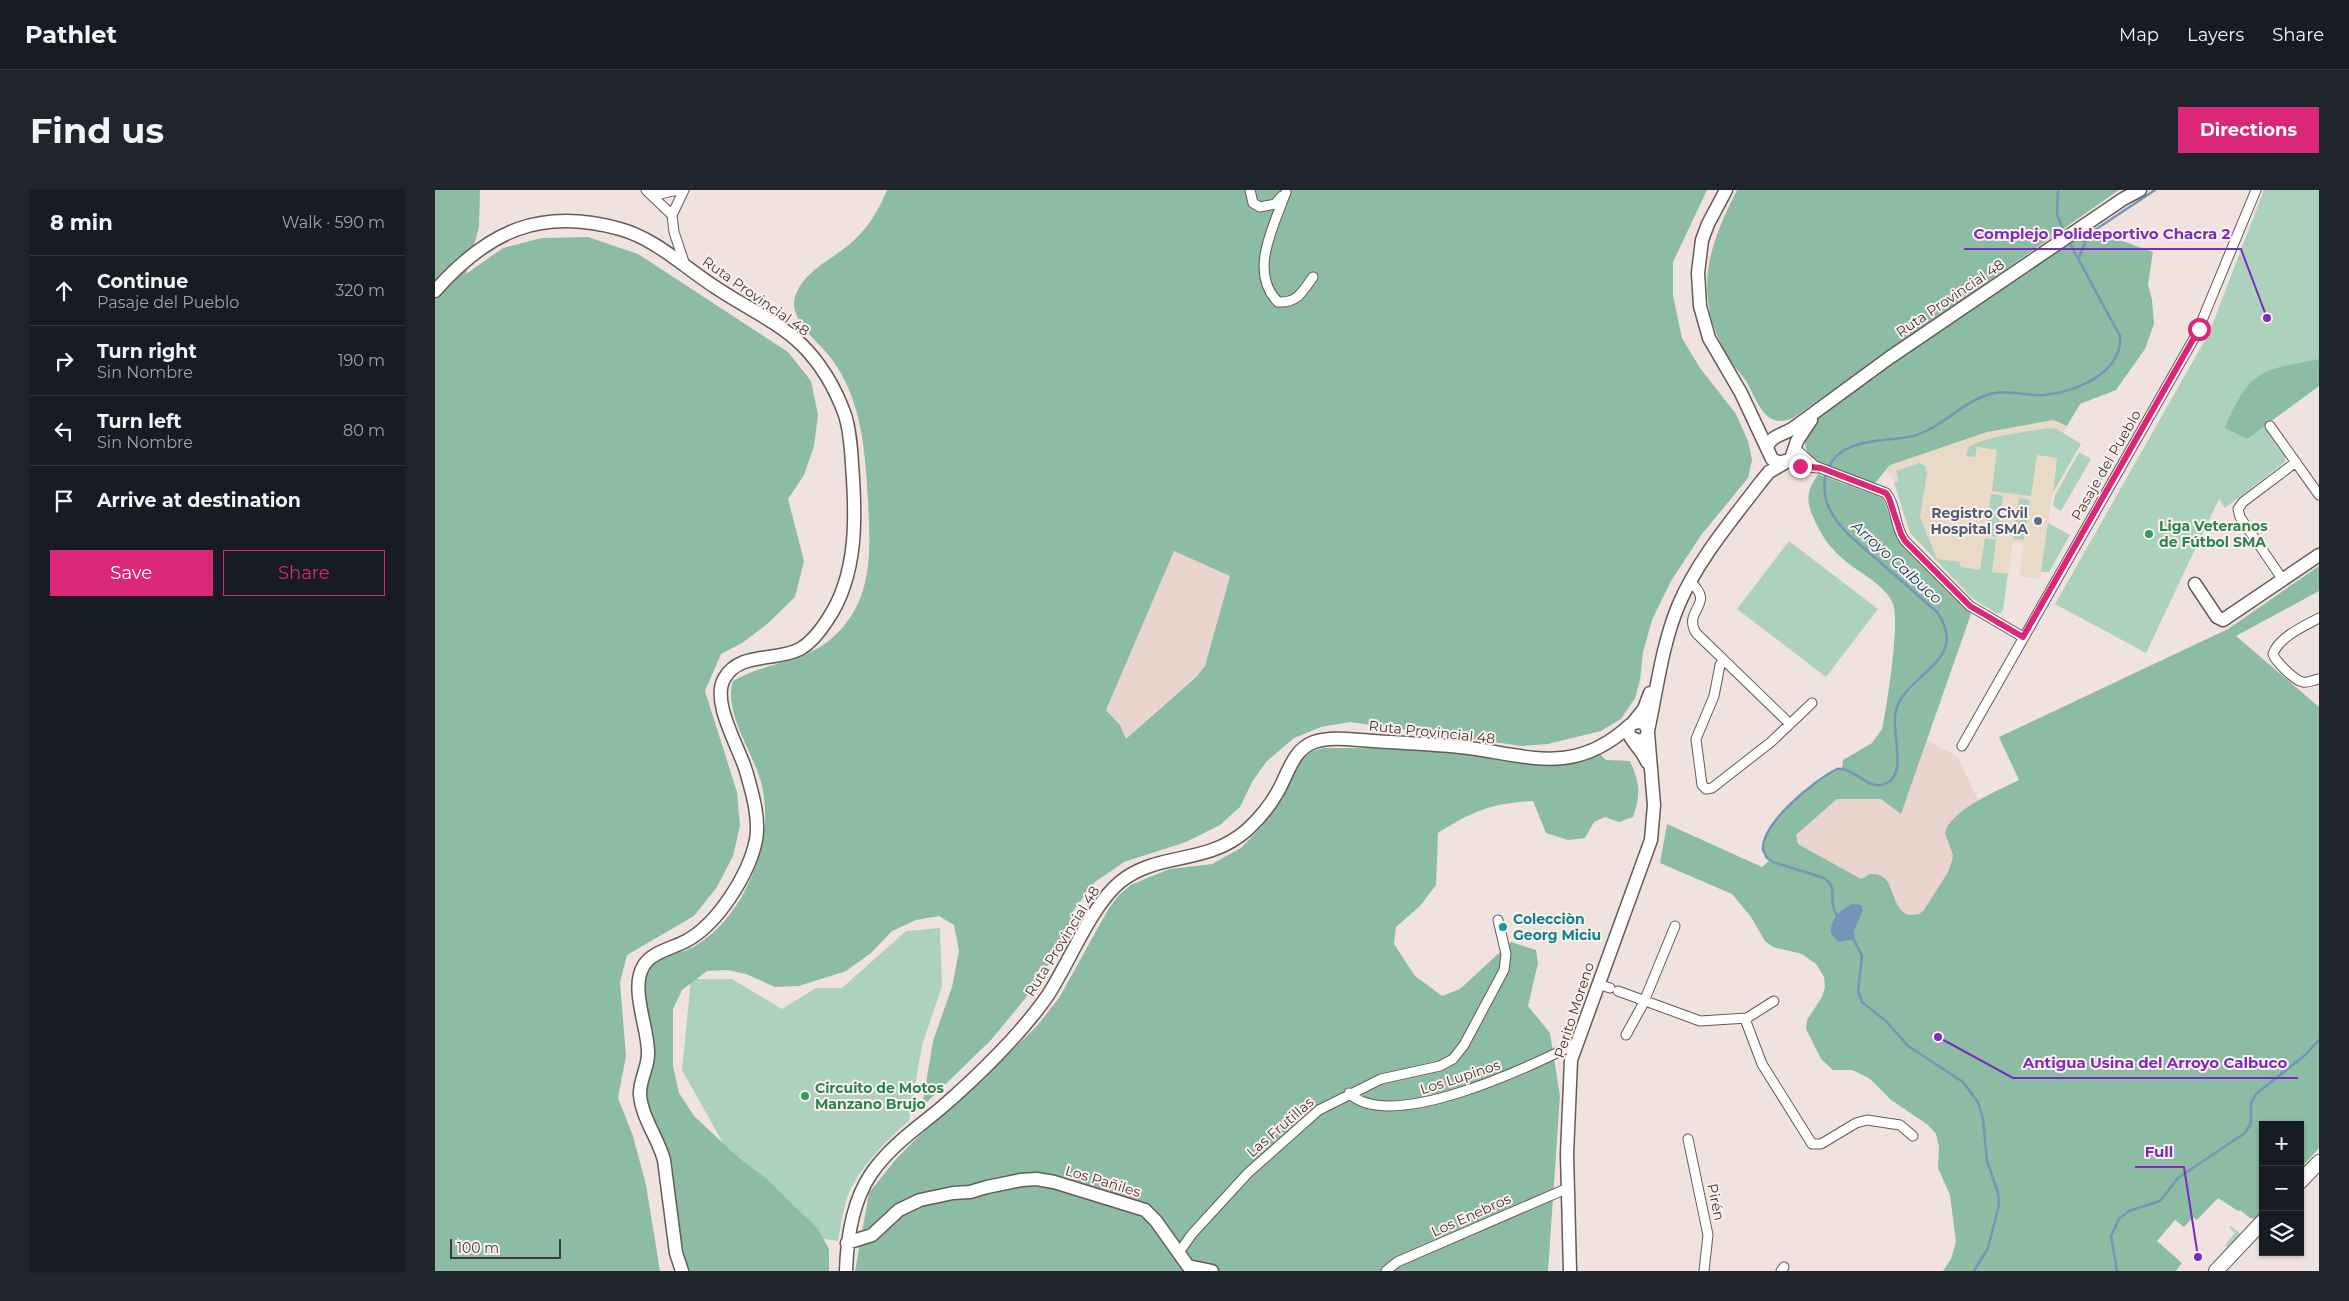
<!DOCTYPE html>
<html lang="en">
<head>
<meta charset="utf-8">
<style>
	:root { --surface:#171b24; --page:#20242c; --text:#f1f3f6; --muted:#9ea1a6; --line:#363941; --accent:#db2777 }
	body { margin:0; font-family:Montserrat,sans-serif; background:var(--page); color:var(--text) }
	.controls { position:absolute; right:15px; bottom:15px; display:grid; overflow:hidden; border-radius:0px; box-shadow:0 1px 4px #0004 }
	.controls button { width:45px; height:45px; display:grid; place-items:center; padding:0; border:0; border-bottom:1px solid var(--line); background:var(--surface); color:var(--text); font:25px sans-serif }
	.scale { position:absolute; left:15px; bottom:12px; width:111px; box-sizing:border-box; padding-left:5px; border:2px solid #3f3a38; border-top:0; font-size:14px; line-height:18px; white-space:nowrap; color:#3f3a38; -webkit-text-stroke:4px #fdf0ec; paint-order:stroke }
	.stop { position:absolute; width:15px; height:15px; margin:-11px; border:4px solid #db2777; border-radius:50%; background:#fff }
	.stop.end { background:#db2777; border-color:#fff; box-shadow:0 1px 5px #0008 }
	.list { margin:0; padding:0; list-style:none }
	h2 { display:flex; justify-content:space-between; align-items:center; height:65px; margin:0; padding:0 20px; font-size:21px }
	h2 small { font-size:16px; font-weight:400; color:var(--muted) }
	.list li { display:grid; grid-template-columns:32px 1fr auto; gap:15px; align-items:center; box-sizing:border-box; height:70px; padding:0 20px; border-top:1px solid var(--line) }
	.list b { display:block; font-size:19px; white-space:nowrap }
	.list p { margin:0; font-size:16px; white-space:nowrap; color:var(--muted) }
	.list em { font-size:16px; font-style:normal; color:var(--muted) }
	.actions { display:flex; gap:10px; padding:15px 20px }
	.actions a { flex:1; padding:11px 0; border:1px solid var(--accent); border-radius:0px; text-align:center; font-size:18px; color:var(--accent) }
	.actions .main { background:var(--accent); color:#fff }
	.icon { flex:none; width:28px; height:28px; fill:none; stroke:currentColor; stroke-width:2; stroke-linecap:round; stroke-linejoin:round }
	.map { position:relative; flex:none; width:1884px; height:1081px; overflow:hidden; border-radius:0px }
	header { display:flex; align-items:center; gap:30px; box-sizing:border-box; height:70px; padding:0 25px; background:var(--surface); border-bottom:1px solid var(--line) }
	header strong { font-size:24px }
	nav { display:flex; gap:28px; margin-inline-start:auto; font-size:18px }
	.intro { display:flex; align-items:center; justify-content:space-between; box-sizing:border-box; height:120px; padding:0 30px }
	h1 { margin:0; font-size:35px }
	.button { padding:12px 22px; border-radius:0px; background:var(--accent); color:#fff; font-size:18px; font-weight:700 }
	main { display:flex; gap:30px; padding:0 30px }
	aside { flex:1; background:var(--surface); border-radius:0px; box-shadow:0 1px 4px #0004 }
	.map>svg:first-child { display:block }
</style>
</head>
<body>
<header>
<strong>Pathlet</strong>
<nav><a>Map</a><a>Layers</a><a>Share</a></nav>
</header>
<div class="intro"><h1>Find us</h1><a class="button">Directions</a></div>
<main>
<aside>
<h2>8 min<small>Walk · 590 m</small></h2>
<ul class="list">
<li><svg class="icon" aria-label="ahead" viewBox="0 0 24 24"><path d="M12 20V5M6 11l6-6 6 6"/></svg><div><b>Continue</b><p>Pasaje del Pueblo</p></div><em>320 m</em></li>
<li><svg class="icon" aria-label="right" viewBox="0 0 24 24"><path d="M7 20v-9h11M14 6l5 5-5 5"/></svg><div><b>Turn right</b><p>Sin Nombre</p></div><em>190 m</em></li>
<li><svg class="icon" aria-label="left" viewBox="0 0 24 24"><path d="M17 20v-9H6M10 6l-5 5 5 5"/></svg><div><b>Turn left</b><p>Sin Nombre</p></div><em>80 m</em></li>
<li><svg class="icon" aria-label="arrive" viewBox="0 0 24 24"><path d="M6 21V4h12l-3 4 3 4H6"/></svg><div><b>Arrive at destination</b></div></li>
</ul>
<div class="actions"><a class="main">Save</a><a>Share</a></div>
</aside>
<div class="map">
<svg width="1884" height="1081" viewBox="0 0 1884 1081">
	<rect width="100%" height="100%" fill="#f0e3df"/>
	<path fill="#e9d5ce" d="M739,361L795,385L772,472L767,480L691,549L685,535L670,521Z
		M1492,550L1523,567L1543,610L1513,635L1518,665L1516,677L1489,720L1484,724L1474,725L1463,717L1457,697L1430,686L1426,689L1363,654L1361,645L1402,609H1446L1466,623Z"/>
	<path fill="#e8dac7" d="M1618,230L1632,236L1626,247L1605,389L1584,386L1589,354L1578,352L1568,419L1566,423H1561L1537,408L1476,344L1457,287L1450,281L1457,274L1557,240Z"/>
	<path fill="#acd2bd" d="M1829,0H1884V196L1829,236L1850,266V272L1790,318L1784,309L1711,463L1620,414L1774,143Z
		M1615,238L1622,239L1646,254L1618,303L1622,268L1602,265L1596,306L1557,301L1562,260L1542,257L1540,267L1531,266L1533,258C1545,247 1596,241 1615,238Z
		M1644,262L1656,269L1626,321L1618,316L1620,305Z
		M1672,272L1675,276L1648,323L1644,321Z
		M1484,273L1490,276L1492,283L1485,327L1502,369L1525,372V377L1545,380L1550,348L1561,350L1557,382L1573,384L1568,419L1566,423H1561L1537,408L1475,343L1459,293L1464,291L1461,281Z
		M1556,304L1568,306L1562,347L1550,345Z
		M1584,308L1595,310L1589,350L1578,349Z
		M1613,333L1635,345L1614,382H1606Z
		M1354,351L1443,419L1391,487L1302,419Z
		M505,738L507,796L487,855L474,931C454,947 422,981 413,1005C408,1019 406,1036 403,1051L346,1042L309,1004L288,953L247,880L256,789H297L347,819L381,798H407L471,741Z
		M1796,1036L1806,1044L1793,1058L1790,1055L1800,1043L1794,1037Z"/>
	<path fill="#8cbca3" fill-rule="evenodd" d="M0,0H45L44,37L31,84L68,58L107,48L153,47L203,64L353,162L376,191L383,225L379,256L369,285L353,309L369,371L360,407L331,435L307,453L286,464L270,501L302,602L305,636L298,666L282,697L259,726L192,765L185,792L191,866L183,908L198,946L211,995L225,1081H0Z
		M452,0H1272L1238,72V106L1247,148L1265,178L1301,224L1313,251L1317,270L1313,288L1267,344L1236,391L1217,430L1208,462L1205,490L1200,508L1186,529L1166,541L1113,554L1087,556L915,532L886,537L859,548L831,572L817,592L805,617L785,635L751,652L689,672L660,692L638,721L632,745L615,772L589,810L556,850L487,917L498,851L517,797L524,761L519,735L504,726L481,730L457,741L436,763L411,781L364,796L340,797L311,784L292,780L272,781L247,800L238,819V876L244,903L259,926L304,968L333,990L383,1039L394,1059V1081H255L250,1072L208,905V789C220,761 237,769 260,756C297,734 320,690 328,649C331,630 331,611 326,592C318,562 288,522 298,491C338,468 374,476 408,437C439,401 435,354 433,310C430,260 427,208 395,167C384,152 353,130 360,107C368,81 398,69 416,53C433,38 444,20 452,0ZM739,361L795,386L770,476L761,487L691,549L685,535L671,520Z
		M1302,0H1684L1358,228C1329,240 1323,211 1311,191C1307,185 1301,179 1297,173C1281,149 1272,123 1272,94C1273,60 1287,30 1302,0Z
		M1667,44L1718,62L1713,94L1717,110L1719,134L1710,159L1681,200L1645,214L1632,236L1618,230L1552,242L1455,275L1440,293C1429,292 1417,285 1407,281C1396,277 1382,274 1375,265C1360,250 1383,226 1395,216L1646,46Z
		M1884,169V196L1812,249L1790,238C1799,215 1812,187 1838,179C1853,174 1869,173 1884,169Z
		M1383,284L1448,308L1464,351L1536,424L1466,624L1446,609H1402L1361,645L1363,654L1426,689L1435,684C1464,683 1452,717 1474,725L1484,724L1489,720L1513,682L1517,671L1518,665L1510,643C1515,620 1564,600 1584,590L1564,547L1793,439L1884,376V401L1801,446L1884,517V958L1865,979V935H1828V1021L1821,1029L1815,1028L1805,1020L1803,1021L1783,1008L1762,1030L1758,1027L1749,1037L1740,1030L1722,1051L1747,1073L1741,1081H1508L1516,1069L1521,1052L1515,1005L1503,978L1504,957L1501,944L1493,935L1456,910L1434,888L1417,880H1398L1386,869L1371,839L1372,830L1387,807L1390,797L1389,787L1381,774L1367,764L1338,757L1330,751L1316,727L1297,704L1225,673L1232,634L1327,677L1335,670C1306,642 1378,596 1397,582L1407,578L1408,570L1437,553L1447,539C1452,517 1465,432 1458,414C1450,394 1424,383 1408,369C1395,358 1386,345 1379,329C1370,309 1372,302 1383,284Z
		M889,558H1033L1092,571L1160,559L1171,570L1195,571C1205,593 1206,605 1198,627L1184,632L1170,627L1159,632L1150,648L1133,650L1111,643L1098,611C1057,613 1037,621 1003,643L1001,695L985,716L961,737L959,754L980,786L1007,806L1025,799L1076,752L1101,760L1103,773L1093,816L1115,843L1125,906L1113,1081H420L434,1003L461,969L495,935L525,911L601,837L624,808L674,718L685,704L696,695L712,688L735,679L777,674L806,658L827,636L843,612L862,574L877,561Z"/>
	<path fill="#7595b8" d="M1418,714L1426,715L1428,720L1419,741L1420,751L1414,750L1403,752L1396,743C1395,729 1406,719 1418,714Z"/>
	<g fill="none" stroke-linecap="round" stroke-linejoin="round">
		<path stroke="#7595b8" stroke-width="2.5" d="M1623,0L1622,24L1630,45
			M1643,69L1651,51L1660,40L1720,0
			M1393,278C1409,246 1448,253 1478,246C1507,238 1527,212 1555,204C1572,199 1591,206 1608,205C1639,203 1688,183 1685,146L1634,52
			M1391,283C1385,308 1396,327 1414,345L1502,422C1535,470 1475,482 1462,517C1454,538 1472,577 1455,591C1435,606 1421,576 1402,579C1380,590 1326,633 1328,660L1332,668L1338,672L1389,688C1405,699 1391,710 1403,727
			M1419,750L1427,766L1423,801L1427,812L1452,832L1473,856L1528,892L1543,912L1548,929L1552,971L1563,1003L1564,1015L1553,1058L1539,1081
			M1682,1081L1676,1046L1684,1029L1694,1021L1725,1011L1743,988L1810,943L1816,933V913L1821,904L1869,866L1884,850"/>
		<defs>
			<path id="street" d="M211,0L237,25L239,42L250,75
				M815,0L818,13L825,17L840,14L847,6
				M213,1L225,4L243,0
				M851,2C839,36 813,82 843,112C863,113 867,102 878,87
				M237,25L249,0
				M1835,236L1884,305
				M1360,258L1380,276L1451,303C1462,316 1459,337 1470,351L1535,416L1588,447
				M1353,271L1362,275L1382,278
				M1848,390L1805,327L1803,319L1808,312L1861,272
				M1255,392C1282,414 1247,420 1261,443L1355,534
				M1884,428C1869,436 1844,447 1838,464C1840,471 1860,491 1868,492C1873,493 1879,490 1884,489
				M1288,470L1285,475L1279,506L1261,549L1267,595L1271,599L1277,598L1336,552L1377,513
				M1527,556L1761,145L1821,0
				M1163,794L1175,798
				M1183,801L1265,831L1312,828L1339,811
				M1310,829L1327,874L1377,954H1386L1421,933L1432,930L1465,935L1478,946
				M1191,845L1208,814L1240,736
				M914,903C955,944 1096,876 1140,854
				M1253,949L1273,1045L1269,1081
				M745,1061L757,1044L813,983L884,920L946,889L1005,876L1018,869L1029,855L1069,780L1071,764L1063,730
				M951,1081L962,1072L1133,998
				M1346,1081L1349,1077"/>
			<path id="secondary" d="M1291,0L1273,34L1267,50L1263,83L1265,116L1274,148L1306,203L1337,269L1345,273L1356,269L1362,251L1376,230
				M0,101C53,41 105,17 185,39C221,49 249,77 280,97C308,116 342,131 367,155C386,174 401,200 410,225C415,241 416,257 417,274C421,326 423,384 393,429C386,440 376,453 365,459C341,472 304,461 289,489C276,512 304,557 311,581C317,602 325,628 321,650C314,684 283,734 251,751C238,758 217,762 209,775C194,798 214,839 213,864C213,878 204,891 205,905C207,928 223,948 229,970L241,1063L247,1081
				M1332,258C1335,246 1347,245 1357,239L1454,168L1688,9L1705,0
				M1760,394L1782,427L1788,430L1884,365
				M1197,534L1209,519L1215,503
				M1213,541C1222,499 1227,454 1244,414C1263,370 1296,331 1325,293L1334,282L1351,272
				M1197,548L1204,551L1211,548L1213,541L1210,534C1203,530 1191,533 1194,544C1196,551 1208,561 1212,572
				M412,1053L437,1045L464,1020L485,1010L518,1003L535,1002L552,997L586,990L602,989L619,992L710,1020L721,1031L753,1076L777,1081
				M411,1081C412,1048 417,1012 436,984C455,956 481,939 506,918C541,888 587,843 613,805C634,773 656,716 685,692C723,661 771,676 812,640C824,629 834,617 842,603C853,585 857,560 879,552C897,546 919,550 938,551C969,553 1002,554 1034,558C1098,567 1141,585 1195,535
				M1135,1081L1132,964L1136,870L1216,650L1219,615L1213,543"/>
			<path id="primary" d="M1865,992L1884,972
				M1781,1081L1828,1031"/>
		</defs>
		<use href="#street" stroke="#665b57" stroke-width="11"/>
		<use href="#secondary" stroke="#665b57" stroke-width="15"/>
		<use href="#primary" stroke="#665b57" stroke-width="16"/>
		<use href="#street" stroke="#fff" stroke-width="9"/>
		<use href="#secondary" stroke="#fff" stroke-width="12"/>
		<use href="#primary" stroke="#fff" stroke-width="14"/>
	</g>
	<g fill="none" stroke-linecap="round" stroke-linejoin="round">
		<path stroke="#db2777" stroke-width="6" d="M1365,276L1386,278L1451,303L1454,308L1466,344L1470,351L1535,416L1588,447L1764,139"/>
	</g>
	<circle fill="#5c6f8a" stroke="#fdf0ec" stroke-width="2" cx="1603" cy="331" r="5"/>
	<g fill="#2e9e5b" stroke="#fdf0ec" stroke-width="2">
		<circle cx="1714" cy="344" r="5"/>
		<circle cx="370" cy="906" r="5"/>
	</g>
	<circle fill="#0f9aa8" stroke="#fdf0ec" stroke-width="2" cx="1068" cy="737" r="5"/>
	<g text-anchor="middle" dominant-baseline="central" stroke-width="4" stroke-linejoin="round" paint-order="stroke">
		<g font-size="14" fill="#3f3a38" stroke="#fdf0ec">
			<text transform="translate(321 106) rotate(35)">Ruta Provincial 48</text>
			<text transform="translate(1515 108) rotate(-34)">Ruta Provincial 48</text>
			<text transform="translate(1671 275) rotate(-60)">Pasaje del Pueblo</text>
			<text transform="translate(997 542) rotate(6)">Ruta Provincial 48</text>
			<text transform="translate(627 751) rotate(-58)">Ruta Provincial 48</text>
			<text transform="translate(1139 820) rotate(-72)">Perito Moreno</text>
			<text transform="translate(1025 887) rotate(-18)">Los Lupinos</text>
			<text transform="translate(845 937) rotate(-41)">Las Frutillas</text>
			<text transform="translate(668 991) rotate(17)">Los Pañiles</text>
			<text transform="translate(1281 1012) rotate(78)">Pirén</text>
			<text transform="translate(1036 1025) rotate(-24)">Los Enebros</text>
		</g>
		<g font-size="14" font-weight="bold" fill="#4e5e75" stroke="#fdf0ec" text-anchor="end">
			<text x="1593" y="323">Registro Civil<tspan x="1593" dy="16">Hospital SMA</tspan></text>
		</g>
		<g font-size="14" font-weight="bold" fill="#27864d" stroke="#fdf0ec" text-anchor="start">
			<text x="1724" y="336">Liga Veteranos<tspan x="1724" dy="16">de Fútbol SMA</tspan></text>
			<text x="380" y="898">Circuito de Motos<tspan x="380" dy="16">Manzano Brujo</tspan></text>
		</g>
		<g font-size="14" font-weight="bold" fill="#0d838f" stroke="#fdf0ec" text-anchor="start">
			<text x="1078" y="729">Colecciòn<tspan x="1078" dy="16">Georg Miciu</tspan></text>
		</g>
		<g font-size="15" font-style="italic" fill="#0c3f6c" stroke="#fdf0ec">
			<text transform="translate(1462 372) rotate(42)">Arroyo Calbuco</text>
		</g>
	</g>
	<path fill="none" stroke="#7b2cbf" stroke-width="2" d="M1832 128L1806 59H1529M1503 847L1578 888H1863M1763 1067L1749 977H1700"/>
	<g fill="#7b2cbf" stroke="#fdf0ec" stroke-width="2">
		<circle cx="1832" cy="128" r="5"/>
		<circle cx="1503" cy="847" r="5"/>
		<circle cx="1763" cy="1067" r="5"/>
	</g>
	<g font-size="15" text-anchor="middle" font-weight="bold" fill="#7b2cbf" stroke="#fdf0ec" stroke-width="4" stroke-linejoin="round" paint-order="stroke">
		<text x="1667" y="49">Complejo Polideportivo Chacra 2</text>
		<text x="1720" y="878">Antigua Usina del Arroyo Calbuco</text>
		<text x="1724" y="967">Full</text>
	</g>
</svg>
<div class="controls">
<button>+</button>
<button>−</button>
<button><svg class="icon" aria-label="layers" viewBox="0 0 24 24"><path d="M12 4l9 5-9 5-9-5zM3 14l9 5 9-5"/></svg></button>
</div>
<div class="scale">100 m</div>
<div class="stop" style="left:1764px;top:139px"></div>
<div class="stop end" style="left:1365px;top:276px"></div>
</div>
</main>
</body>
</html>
